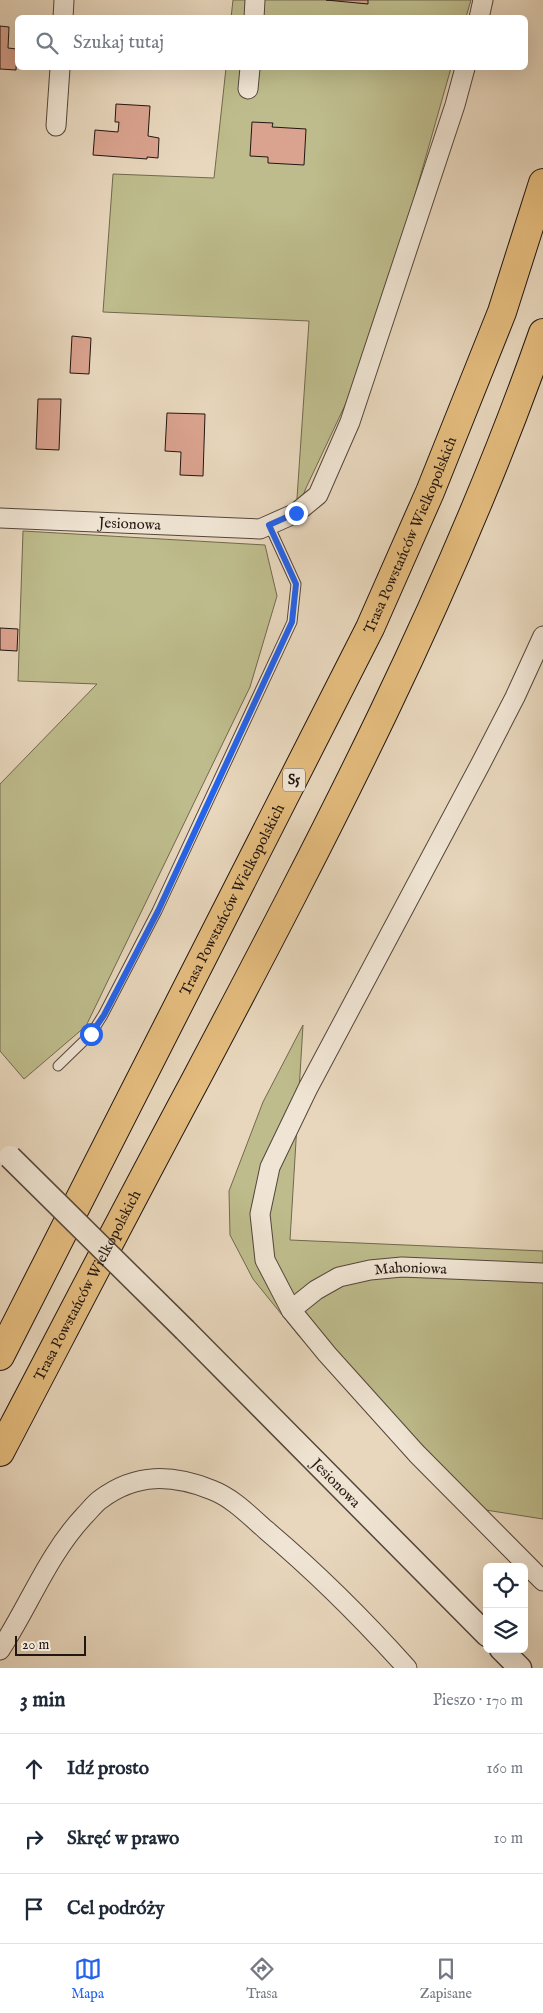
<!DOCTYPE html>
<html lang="pl">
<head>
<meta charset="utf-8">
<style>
	:root { --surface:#fff; --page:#f2f2f3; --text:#1f2937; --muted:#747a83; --line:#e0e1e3; --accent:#2563eb }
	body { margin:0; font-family:"IM FELL English",serif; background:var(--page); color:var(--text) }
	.controls { position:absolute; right:15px; bottom:15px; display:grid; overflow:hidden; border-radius:8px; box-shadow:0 5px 20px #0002 }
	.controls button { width:45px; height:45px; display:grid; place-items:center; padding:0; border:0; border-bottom:1px solid var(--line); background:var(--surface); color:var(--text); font:25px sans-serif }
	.scale { position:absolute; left:15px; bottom:12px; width:71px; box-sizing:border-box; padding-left:5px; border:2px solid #221611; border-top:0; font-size:14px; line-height:18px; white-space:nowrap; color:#221611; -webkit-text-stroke:4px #f0e5d4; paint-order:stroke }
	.stop { position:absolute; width:15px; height:15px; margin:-11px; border:4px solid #2563eb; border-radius:50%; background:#fff }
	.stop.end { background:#2563eb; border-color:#fff; box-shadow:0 1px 5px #0008 }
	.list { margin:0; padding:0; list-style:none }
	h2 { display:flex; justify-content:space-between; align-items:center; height:65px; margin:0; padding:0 20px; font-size:21px }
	h2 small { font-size:16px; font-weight:400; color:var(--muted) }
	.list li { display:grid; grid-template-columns:32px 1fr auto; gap:15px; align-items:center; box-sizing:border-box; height:70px; padding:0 20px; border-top:1px solid var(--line) }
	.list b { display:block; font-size:19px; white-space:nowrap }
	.list em { font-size:16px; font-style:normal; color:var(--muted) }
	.icon { flex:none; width:28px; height:28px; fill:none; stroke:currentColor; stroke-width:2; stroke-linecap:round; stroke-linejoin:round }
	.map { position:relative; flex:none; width:543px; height:1668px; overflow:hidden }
	.search { position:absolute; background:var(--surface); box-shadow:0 5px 20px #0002; left:15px; right:15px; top:15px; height:55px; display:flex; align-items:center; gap:12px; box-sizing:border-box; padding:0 18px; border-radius:8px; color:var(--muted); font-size:19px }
	.sheet { height:275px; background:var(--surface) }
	nav { display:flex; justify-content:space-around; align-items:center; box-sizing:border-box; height:70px; border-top:1px solid var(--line); background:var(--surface); font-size:14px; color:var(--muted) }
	nav a { display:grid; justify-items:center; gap:2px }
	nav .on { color:var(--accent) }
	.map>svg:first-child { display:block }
</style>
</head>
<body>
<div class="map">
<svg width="543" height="1668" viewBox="0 0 543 1668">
	<rect width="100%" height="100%" fill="#e8d7bd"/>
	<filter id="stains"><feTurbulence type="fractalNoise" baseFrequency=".004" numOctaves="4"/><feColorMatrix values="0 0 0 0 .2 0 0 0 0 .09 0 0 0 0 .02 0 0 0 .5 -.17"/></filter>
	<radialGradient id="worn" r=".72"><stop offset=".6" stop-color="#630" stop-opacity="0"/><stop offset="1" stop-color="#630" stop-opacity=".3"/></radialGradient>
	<path fill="#bebc8c" stroke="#70694e" d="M233,0H471L466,17L231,18Z
		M226,68H451L371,350L306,488L296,513L309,321L103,312L113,174L214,178Z
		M23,531L265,545L277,596L250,687L86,1026L24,1079L0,1051V784L97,684L18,681Z
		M303,1025L290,1240L543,1251V1519L460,1506L299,1336L253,1279L230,1235L229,1191L263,1102Z"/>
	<path fill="#daa38f" stroke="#221611" d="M326,0H368V4Z
		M0,26L9,27L8,48L17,49L16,70L0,69Z
		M116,104L150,106L148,136L159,138L158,158L147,157V159L93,155L95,130L118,132L119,122H115Z
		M252,122L273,123L272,127L306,129L304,165L268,163V157L250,156Z
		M72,336L91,338L89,374L70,373Z
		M38,399H61L59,450L36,449Z
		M167,413L205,414L203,476L180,475L181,452L165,451Z
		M0,628L18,629L17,651L0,650Z"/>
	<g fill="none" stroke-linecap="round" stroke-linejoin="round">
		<defs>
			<path id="service" d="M58,1066L91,1034L103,1015L157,911L292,622L296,584L269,525"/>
			<g id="minor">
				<path d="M63,18L64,0"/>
				<path d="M254,18L255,0"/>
				<path d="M479,18L483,0"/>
				<path d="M248,89L250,68"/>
				<path d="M56,126L60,68"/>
				<path id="s1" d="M0,518L260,529L296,513L318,495L350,422L455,105L465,68"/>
				<path d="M543,636L515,697L480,765L308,1088L270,1167L260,1214L265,1260L291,1310L327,1354L417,1454L543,1581"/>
				<path id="s2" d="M291,1310L316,1290L339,1277L370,1270L402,1267L543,1273"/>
				<path d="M0,1650C29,1606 48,1554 85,1515C90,1510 95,1503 101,1499C136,1473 172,1474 212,1490C233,1498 250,1516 266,1530C317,1573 363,1619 407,1668"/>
			</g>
			<g id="tertiary">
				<path id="s3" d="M185,1330L487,1635"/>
				<path d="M501,1649L520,1668"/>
			</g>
			<g id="motorway">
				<path id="s4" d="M0,1356L370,628L430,492L502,312L543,183"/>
				<path id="s5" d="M0,1452C65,1328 129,1204 195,1081C324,837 452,593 543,333"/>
			</g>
		</defs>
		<use href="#service" stroke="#54463c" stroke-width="11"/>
		<use href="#minor" stroke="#54463c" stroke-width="21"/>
		<use href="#tertiary" stroke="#54463c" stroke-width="25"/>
		<use href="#motorway" stroke="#221611" stroke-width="30"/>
		<use href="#service" stroke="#f0e5d4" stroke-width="9"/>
		<use href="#minor" stroke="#f0e5d4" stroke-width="19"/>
		<use href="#tertiary" stroke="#f0e5d4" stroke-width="22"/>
		<use href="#motorway" stroke="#e4bc7e" stroke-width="28"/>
		<defs>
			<path id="tertiary-bridge" d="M10,1157L185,1330"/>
		</defs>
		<use href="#tertiary-bridge" stroke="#54463c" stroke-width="25" stroke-linecap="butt"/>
		<use href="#tertiary-bridge" stroke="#f0e5d4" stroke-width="22"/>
	</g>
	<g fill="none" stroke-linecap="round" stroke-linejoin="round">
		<path stroke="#2563eb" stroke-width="6" d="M91,1034L104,1015L158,911L292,622L296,584L269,525L296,513"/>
	</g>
	<g text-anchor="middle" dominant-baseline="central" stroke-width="4" stroke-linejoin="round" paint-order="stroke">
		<rect fill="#f0e5d4" stroke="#60544c" stroke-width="1" x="283" y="768.5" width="22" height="23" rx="4"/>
		<g font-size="14" font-weight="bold" fill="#221611">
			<text x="294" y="780">S5</text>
		</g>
		<g font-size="15" fill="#221611" stroke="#f0e5d4">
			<text stroke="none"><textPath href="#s1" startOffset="130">Jesionowa</textPath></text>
			<text stroke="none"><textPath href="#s4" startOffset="918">Trasa Powstańców Wielkopolskich</textPath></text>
			<text stroke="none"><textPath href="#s4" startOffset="512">Trasa Powstańców Wielkopolskich</textPath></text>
			<text stroke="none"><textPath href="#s2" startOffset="131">Mahoniowa</textPath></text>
			<text stroke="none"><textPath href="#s5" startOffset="188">Trasa Powstańców Wielkopolskich</textPath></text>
			<text stroke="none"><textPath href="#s3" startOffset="215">Jesionowa</textPath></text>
		</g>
	</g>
	<rect width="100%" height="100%" filter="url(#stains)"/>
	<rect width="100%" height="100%" fill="url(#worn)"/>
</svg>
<div class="controls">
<button><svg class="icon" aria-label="locate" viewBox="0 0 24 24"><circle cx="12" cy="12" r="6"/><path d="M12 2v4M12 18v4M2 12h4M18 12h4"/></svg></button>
<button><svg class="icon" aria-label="layers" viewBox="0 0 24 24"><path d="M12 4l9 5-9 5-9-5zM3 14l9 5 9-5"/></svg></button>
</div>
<div class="scale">20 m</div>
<div class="stop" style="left:91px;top:1034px"></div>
<div class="stop end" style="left:296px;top:513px"></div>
<div class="search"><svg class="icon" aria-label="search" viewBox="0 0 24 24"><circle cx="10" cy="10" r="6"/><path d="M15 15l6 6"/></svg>Szukaj tutaj</div>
</div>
<section class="sheet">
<h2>3 min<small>Pieszo · 170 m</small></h2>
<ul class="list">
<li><svg class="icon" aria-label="ahead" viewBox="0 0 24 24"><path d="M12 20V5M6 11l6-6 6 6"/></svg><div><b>Idź prosto</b></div><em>160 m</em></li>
<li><svg class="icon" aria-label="right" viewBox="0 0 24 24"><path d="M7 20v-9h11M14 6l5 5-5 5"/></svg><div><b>Skręć w prawo</b></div><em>10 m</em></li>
<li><svg class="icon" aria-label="arrive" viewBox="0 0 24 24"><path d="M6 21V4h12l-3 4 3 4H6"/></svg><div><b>Cel podróży</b></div></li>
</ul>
</section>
<nav>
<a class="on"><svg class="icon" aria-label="map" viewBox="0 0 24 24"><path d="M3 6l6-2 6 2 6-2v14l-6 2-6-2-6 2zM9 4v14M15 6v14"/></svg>Mapa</a>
<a><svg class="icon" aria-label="directions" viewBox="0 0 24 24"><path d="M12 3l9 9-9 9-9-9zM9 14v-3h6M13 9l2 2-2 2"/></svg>Trasa</a>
<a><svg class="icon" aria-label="saved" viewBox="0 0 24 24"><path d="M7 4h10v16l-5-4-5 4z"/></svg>Zapisane</a>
</nav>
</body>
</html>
